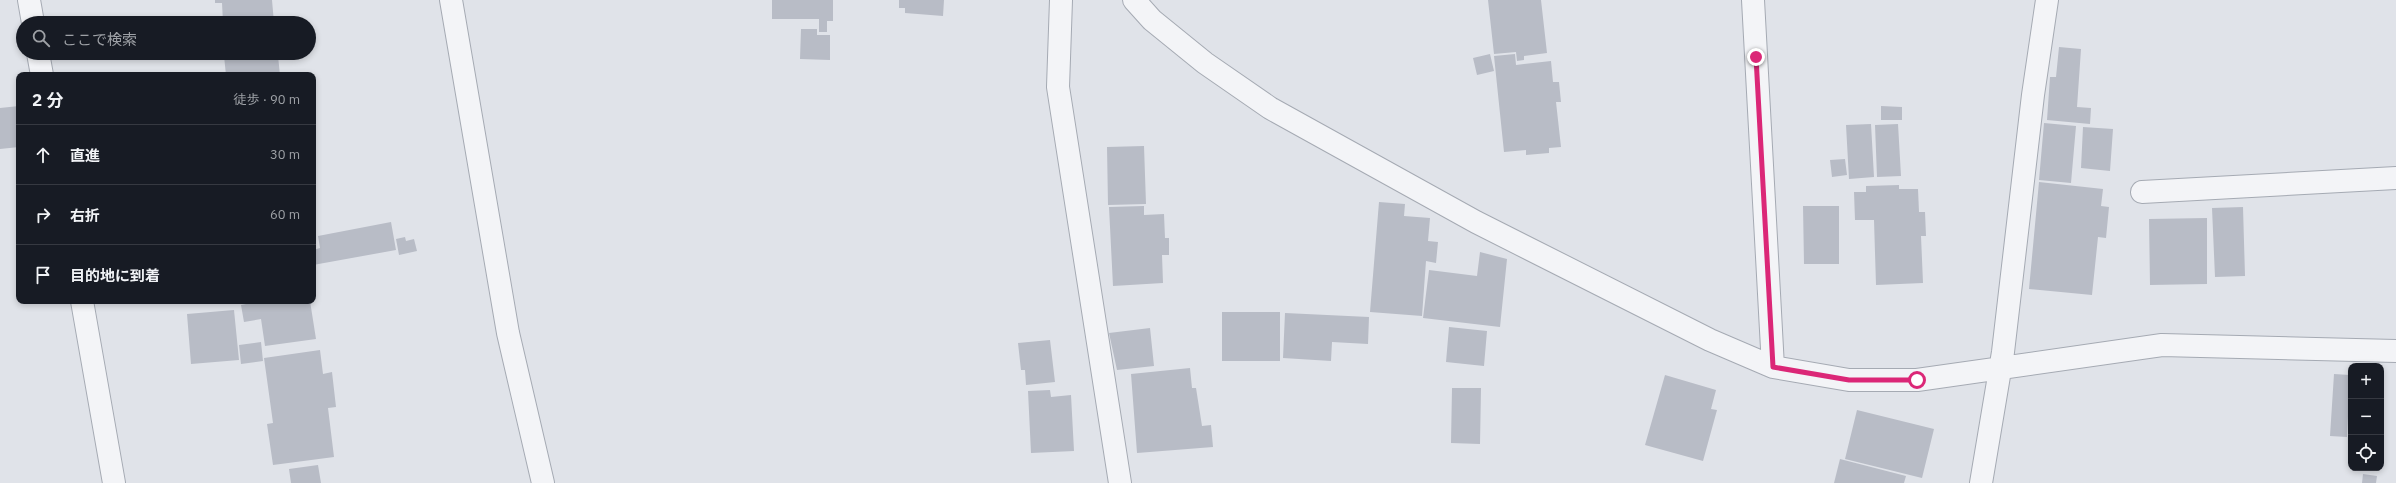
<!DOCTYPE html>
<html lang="ja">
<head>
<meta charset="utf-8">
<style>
	:root { --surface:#171b24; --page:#242831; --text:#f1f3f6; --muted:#9ea1a6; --line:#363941 }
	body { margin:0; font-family:"IBM Plex Sans","Noto Sans JP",sans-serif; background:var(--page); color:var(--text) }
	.controls { position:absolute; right:12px; bottom:12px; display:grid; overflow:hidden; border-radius:8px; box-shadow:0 2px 6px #0003 }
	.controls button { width:36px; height:36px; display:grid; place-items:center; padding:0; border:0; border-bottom:1px solid var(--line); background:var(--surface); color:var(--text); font:20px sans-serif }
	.stop { position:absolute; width:12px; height:12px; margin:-9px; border:3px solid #db2777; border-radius:50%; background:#fff }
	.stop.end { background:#db2777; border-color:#fff; box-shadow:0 1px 4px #0008 }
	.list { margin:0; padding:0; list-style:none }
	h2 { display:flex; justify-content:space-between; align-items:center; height:52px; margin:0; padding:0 16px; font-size:17px }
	h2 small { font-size:13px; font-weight:400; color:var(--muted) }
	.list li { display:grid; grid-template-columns:26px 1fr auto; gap:12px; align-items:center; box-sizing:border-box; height:60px; padding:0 16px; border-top:1px solid var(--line) }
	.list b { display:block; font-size:15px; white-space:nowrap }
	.list em { font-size:13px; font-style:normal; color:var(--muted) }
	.icon { flex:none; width:22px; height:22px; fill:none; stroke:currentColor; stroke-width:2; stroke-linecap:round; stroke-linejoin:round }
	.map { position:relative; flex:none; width:2396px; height:483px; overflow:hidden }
	.search { position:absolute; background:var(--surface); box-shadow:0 2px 6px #0003; left:16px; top:16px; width:300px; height:44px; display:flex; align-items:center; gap:10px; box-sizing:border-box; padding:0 14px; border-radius:22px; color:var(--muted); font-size:15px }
	.panel { position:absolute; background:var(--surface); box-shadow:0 2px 6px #0003; left:16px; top:72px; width:300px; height:232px; border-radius:8px }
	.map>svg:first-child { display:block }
</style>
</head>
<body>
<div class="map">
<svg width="2396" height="483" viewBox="0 0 2396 483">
	<rect width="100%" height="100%" fill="#e0e3e9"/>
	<path fill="#b8bcc6" d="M215,0H272L274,23H223L222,3H215Z
		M772,0H833V21H827V32H819V19H772Z
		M899,0H944L943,16L905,13V8H899Z
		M1488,0H1541L1547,53L1524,56V60L1517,61L1516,52L1494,54Z
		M801,29H817V35H830V60L800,59Z
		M2059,47L2081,49L2077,107L2091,108L2090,124L2047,120L2050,77H2056Z
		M249,53H270V57L278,56L280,75H226L224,56Z
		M1490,54L1494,71L1477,75L1473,58Z
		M1515,54L1516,65L1551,61L1553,82H1559L1561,102H1556L1561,147L1549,148V153L1526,155V150L1504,152L1494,56Z
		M19,106V147L0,149V108Z
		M1881,106L1902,107V120H1881Z
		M2044,123L2076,126L2071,183L2039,180Z
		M1871,124L1874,177L1849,179L1846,125Z
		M1898,124L1901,176L1877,177L1875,125Z
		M2083,127L2113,129L2110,171L2081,168Z
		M1144,146L1146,204L1108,205L1107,147Z
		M1845,159L1847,175L1832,177L1830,160Z
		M2039,182L2103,189L2101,206L2109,207L2106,238L2098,237L2092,295L2029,289Z
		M1899,185V189H1918L1919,212H1925L1926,236H1921L1923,283L1876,285L1874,220H1855L1854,192H1866V186Z
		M1379,202L1405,204L1404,216L1430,218L1428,241L1438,242L1436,263L1426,261L1422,316L1370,312Z
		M1144,206V215L1164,214L1165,238H1169V255H1162L1163,283L1113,286L1109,207Z
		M1803,206H1839V264H1804Z
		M2243,207L2245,276L2215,277L2212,208Z
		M2207,218V284L2150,285L2149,219Z
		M391,222L396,250L313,265V250L320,248L318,236Z
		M405,237L406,241L414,239L417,251L399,255L396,239Z
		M1480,252L1507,259L1500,327L1423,318L1429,270L1477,276Z
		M261,301H310L316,339L265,346L261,319L244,322L241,305Z
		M234,310L239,360L191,364L187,314Z
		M1222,312H1280V361H1222Z
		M1285,313L1369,317L1368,344L1332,342L1331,361L1283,358Z
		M1449,327L1487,331L1484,366L1446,362Z
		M1150,328L1154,366L1117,370L1109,333Z
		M1050,340L1055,382L1026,385L1025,370H1021L1018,343Z
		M261,342L263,361L241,364L239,345Z
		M320,350L323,374L332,372L336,407L328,408L334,457L273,465L267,424L273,423L264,358Z
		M1190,368L1192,388H1196L1202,426L1211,425L1213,447L1137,453L1131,374Z
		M2334,374L2350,375L2347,437L2330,436Z
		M1665,375L1716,390L1711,409L1717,410L1703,461L1645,445Z
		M1452,388H1481L1480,444L1451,443Z
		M1050,390L1051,397L1071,395L1074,451L1031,453L1028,391Z
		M1857,410L1934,429L1922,478L1845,459Z
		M1840,459L1906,476L1904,483H1834Z
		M318,465L321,483H291L289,469Z
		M2363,474L2377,476L2376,483H2362Z"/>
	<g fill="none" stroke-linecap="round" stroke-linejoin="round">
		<defs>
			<path id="minor" d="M29,0L33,23
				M451,0L508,333L543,483
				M1061,0L1058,87L1120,483
				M1134,0L1152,20L1205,63L1270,108L1476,222L1710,340L1773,367L1849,380H1917L2162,345L2396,351
				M1753,0L1773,367
				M38,53L42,75
				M2142,192L2396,178
				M82,301L114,483
				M1981,483L2003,352L2033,95L2047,0"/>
		</defs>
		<use href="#minor" stroke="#a5aab3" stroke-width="24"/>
		<use href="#minor" stroke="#f3f4f7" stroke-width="22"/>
	</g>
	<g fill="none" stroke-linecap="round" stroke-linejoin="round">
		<path stroke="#db2777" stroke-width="5" d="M1756,57L1773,367L1849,380H1917"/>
	</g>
</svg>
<div class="controls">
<button>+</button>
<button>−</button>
<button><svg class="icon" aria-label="locate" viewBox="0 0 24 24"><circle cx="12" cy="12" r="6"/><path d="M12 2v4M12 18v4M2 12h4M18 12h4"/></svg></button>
</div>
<div class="stop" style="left:1917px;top:380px"></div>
<div class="stop end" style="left:1756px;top:57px"></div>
<div class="search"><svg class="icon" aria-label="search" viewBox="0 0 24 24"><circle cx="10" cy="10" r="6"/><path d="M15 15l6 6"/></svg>ここで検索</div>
<section class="panel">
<h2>2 分<small>徒歩 · 90 m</small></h2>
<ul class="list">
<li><svg class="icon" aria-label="ahead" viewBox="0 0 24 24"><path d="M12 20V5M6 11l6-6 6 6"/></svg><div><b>直進</b></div><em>30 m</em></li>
<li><svg class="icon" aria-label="right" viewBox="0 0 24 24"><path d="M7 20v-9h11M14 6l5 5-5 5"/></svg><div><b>右折</b></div><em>60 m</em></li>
<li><svg class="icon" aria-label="arrive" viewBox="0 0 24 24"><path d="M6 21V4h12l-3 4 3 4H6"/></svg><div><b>目的地に到着</b></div></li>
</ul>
</section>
</div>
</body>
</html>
